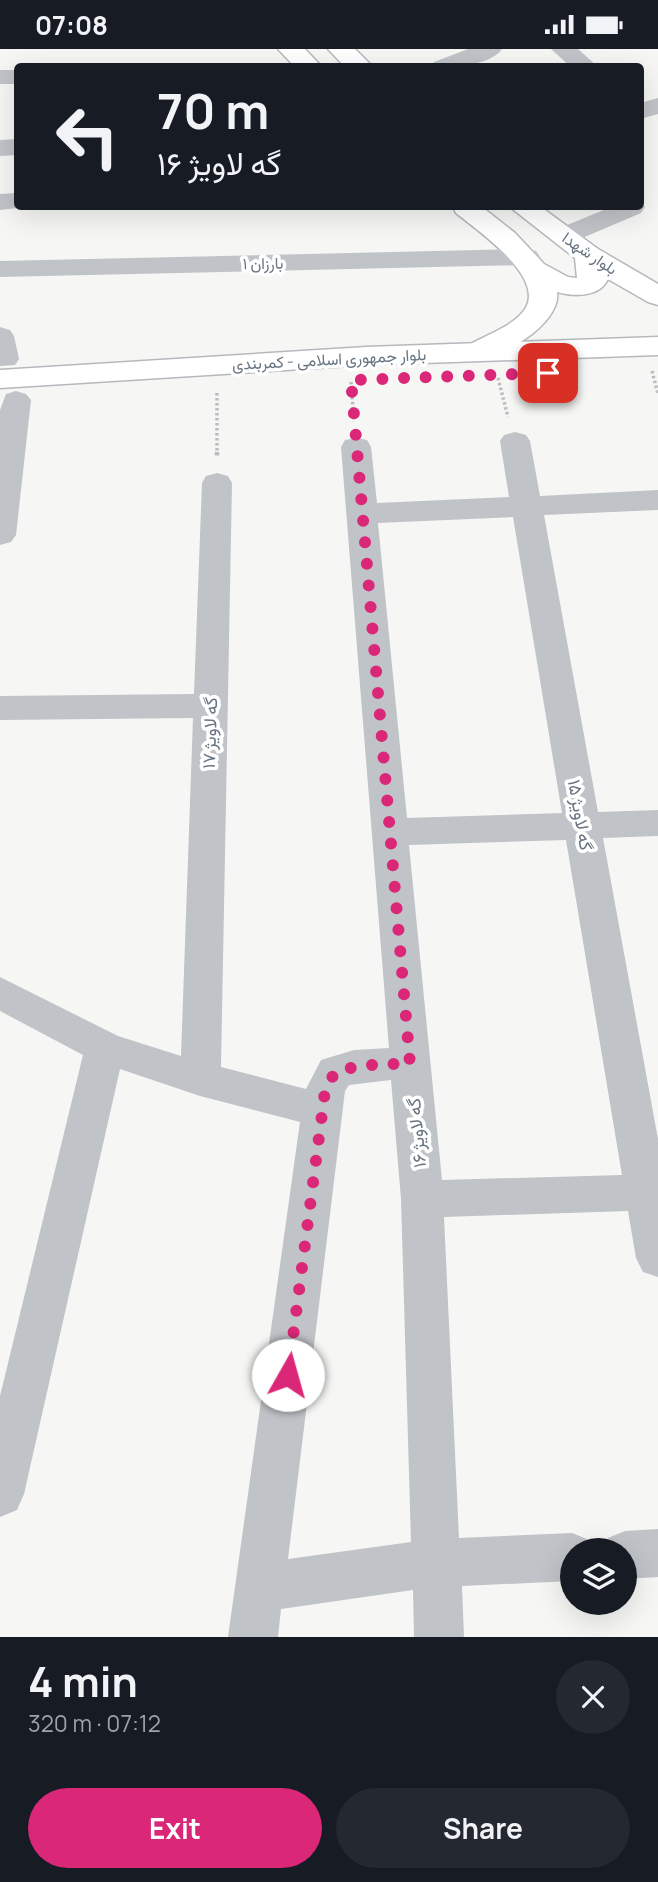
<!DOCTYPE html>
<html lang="en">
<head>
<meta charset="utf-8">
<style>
  :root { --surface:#171b24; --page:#242831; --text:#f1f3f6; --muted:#9ea1a6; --accent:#db2777 }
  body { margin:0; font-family:Manrope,Vazirmatn,sans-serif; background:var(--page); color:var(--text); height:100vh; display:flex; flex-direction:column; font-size:26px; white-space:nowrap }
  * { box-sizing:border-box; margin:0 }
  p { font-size:23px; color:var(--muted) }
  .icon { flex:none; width:38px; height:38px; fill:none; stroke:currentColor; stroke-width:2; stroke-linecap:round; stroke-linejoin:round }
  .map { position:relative; height:1588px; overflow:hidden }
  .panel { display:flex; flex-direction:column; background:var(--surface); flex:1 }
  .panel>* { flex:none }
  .hud { position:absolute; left:14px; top:14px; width:630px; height:147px; border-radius:7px; box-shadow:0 7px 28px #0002; background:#171b24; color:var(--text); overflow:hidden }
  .buttons { position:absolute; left:560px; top:1489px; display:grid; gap:14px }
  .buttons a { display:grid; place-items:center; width:77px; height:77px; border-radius:50%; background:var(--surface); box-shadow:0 7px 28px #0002; font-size:35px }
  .pin { position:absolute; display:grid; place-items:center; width:60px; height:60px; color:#fff; margin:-30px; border-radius:14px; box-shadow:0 4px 10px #0006 }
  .me { position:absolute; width:77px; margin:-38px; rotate:7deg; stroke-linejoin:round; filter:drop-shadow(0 0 5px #0008) }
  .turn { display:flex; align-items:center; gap:24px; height:147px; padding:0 28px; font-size:32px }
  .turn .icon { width:91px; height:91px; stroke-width:2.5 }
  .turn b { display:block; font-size:49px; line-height:60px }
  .round { display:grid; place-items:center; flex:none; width:74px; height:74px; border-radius:37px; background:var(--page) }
  .headline { display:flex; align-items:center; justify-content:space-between; height:119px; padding:0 28px }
  h1 { font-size:42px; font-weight:700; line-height:52px }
  .primary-button { display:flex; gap:14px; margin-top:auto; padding:14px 28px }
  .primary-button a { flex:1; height:80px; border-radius:42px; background:var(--accent); color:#fff; font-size:28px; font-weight:700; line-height:80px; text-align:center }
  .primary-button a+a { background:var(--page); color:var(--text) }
  .status { display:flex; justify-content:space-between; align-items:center; height:49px; padding:0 35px; background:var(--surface); direction:ltr }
  .status svg { height:19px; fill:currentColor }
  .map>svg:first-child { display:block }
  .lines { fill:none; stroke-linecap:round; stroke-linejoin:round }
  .secondary-casing { stroke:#b5b9bd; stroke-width:3 }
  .primary-casing { stroke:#b5b9bd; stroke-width:3 }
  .path-far1 { stroke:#babcbf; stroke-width:3.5; stroke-dasharray:2.5 2.5; stroke-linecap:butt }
  .path { stroke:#babcbf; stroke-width:4.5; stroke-dasharray:3.5 3.5; stroke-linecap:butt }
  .minor { fill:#c0c3c7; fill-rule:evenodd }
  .secondary { fill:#fff; fill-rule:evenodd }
  .primary { fill:#fff; fill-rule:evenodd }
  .route { stroke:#db2777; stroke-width:12; stroke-dasharray:0 21.6 }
  .labels { text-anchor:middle; stroke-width:7; stroke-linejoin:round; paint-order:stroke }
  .far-street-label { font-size:16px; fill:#677583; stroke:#fff }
  .street-label { font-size:18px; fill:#677583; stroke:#fff }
</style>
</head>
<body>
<div class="status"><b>07:08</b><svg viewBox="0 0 49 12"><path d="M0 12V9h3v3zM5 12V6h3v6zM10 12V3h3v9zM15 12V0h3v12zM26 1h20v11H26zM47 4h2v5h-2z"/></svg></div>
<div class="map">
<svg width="658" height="1588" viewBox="0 0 658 1588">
  <rect width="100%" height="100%" fill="#f6f7f4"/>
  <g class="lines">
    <g class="secondary-casing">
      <g id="secondary">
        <polygon points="278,0 305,0 322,18 295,18"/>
        <polygon points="328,0 355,0 373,18 345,18"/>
        <path d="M453,158H482L515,184L544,215L568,228L577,229L575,209L510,158H541L598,200L658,235V256L648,253L608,230C600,248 575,248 557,243C562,275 496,315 469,308L465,302L469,296C486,286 514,277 525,260C546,228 477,181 456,164Z"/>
      </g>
    </g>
    <g class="primary-casing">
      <polygon id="primary" points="658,288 658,306 366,316 0,339 0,321 366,298"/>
    </g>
    <g class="path-far1">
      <polyline points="652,322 658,345"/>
      <polyline points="498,329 508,368"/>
      <polyline points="351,333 354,373"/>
      <polyline points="217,344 217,405"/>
    </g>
    <polyline class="path" points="217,403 217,409"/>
    <g class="minor">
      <path d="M468,0H502C489,18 450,18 430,18L434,13Z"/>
      <polygon points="551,0 578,0 598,18 571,18"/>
      <rect x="0" y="21" width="18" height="14"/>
      <polygon points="658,49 658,65 640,70 640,54"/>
      <polygon points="18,90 18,106 0,107 0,91"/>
      <polygon points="18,144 18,158 27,158 0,161 0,145"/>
      <polygon points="640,152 645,158 641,164 573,193 564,195 555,193 551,187 555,181 611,158 640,158"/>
      <polygon points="526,200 536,202 540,208 536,214 526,216 0,228 0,212"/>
      <polygon points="0,278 10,281 14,287 19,310 15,316 0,317"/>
      <polygon points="16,342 26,345 31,351 16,486 11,493 0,496 0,361 6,345"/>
      <path d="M515,383L526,386L530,392L540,447L658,441V461L544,466L598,763L658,761V787L603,789L658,1090V1228L643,1223L636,1209L628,1162L444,1168L459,1489L572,1484L589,1491L594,1502H572V1532L462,1537L464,1588H414L413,1541L281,1560L278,1588H228L300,1073L200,1047L120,1020L24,1445L17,1461L0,1468V1347L83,1006L0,962V928L118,987L181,1007L193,669L0,671V647L194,645L202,434L206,427L217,424L228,427L232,434L221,1018L306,1040L321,1011L354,1001L389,999L341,398L345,391L356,389L367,391L371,398L377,454L509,448L500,392L504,386ZM513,468L562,764L407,769L378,474ZM566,791L622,1126L442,1131L409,796ZM391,1031L401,1150L411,1493L288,1510L345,1042L349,1036Z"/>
      <polygon points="658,1480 658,1528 625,1530 625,1502 603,1502 608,1489 625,1482"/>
    </g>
    <use href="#secondary" class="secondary"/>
    <use href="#primary" class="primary"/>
  </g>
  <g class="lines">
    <path class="route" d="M288,1326L325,1042L335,1023C361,1015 384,1015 410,1015L351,331L548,324"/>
  </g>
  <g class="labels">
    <g class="far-street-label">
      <text transform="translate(590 204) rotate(34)" y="6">بلوار شهدا</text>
      <text transform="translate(263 214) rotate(-1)" y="6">بارزان ۱</text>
      <text transform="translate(329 310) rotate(-3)" y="6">بلوار جمهوری اسلامی - کمربندی</text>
    </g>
    <g class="street-label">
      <text transform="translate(210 684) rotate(-88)" y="6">گه لاویژ ۱۷</text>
      <text transform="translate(580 766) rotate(80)" y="6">گه لاویژ ۱۵</text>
      <text transform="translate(417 1084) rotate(-95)" y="6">۱۶ گه لاویژ</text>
    </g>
  </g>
</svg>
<div class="buttons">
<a><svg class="icon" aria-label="layers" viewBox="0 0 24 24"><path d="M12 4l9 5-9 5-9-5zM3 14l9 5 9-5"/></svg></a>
</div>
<div class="pin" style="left:548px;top:324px;background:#d93025"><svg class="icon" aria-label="arrive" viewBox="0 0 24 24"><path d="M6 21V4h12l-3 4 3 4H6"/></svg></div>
<svg class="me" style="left:288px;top:1326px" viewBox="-20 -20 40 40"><circle r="19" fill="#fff"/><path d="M0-13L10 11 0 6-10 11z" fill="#db2777"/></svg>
<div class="hud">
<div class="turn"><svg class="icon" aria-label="left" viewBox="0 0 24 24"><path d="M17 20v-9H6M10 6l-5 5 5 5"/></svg><div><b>70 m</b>۱۶ گه لاویژ</div></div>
</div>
</div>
<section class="panel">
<div class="headline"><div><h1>4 min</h1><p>320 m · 07:12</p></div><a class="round"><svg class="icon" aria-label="close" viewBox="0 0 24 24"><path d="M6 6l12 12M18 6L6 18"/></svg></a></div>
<div class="primary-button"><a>Exit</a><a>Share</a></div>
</section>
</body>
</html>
